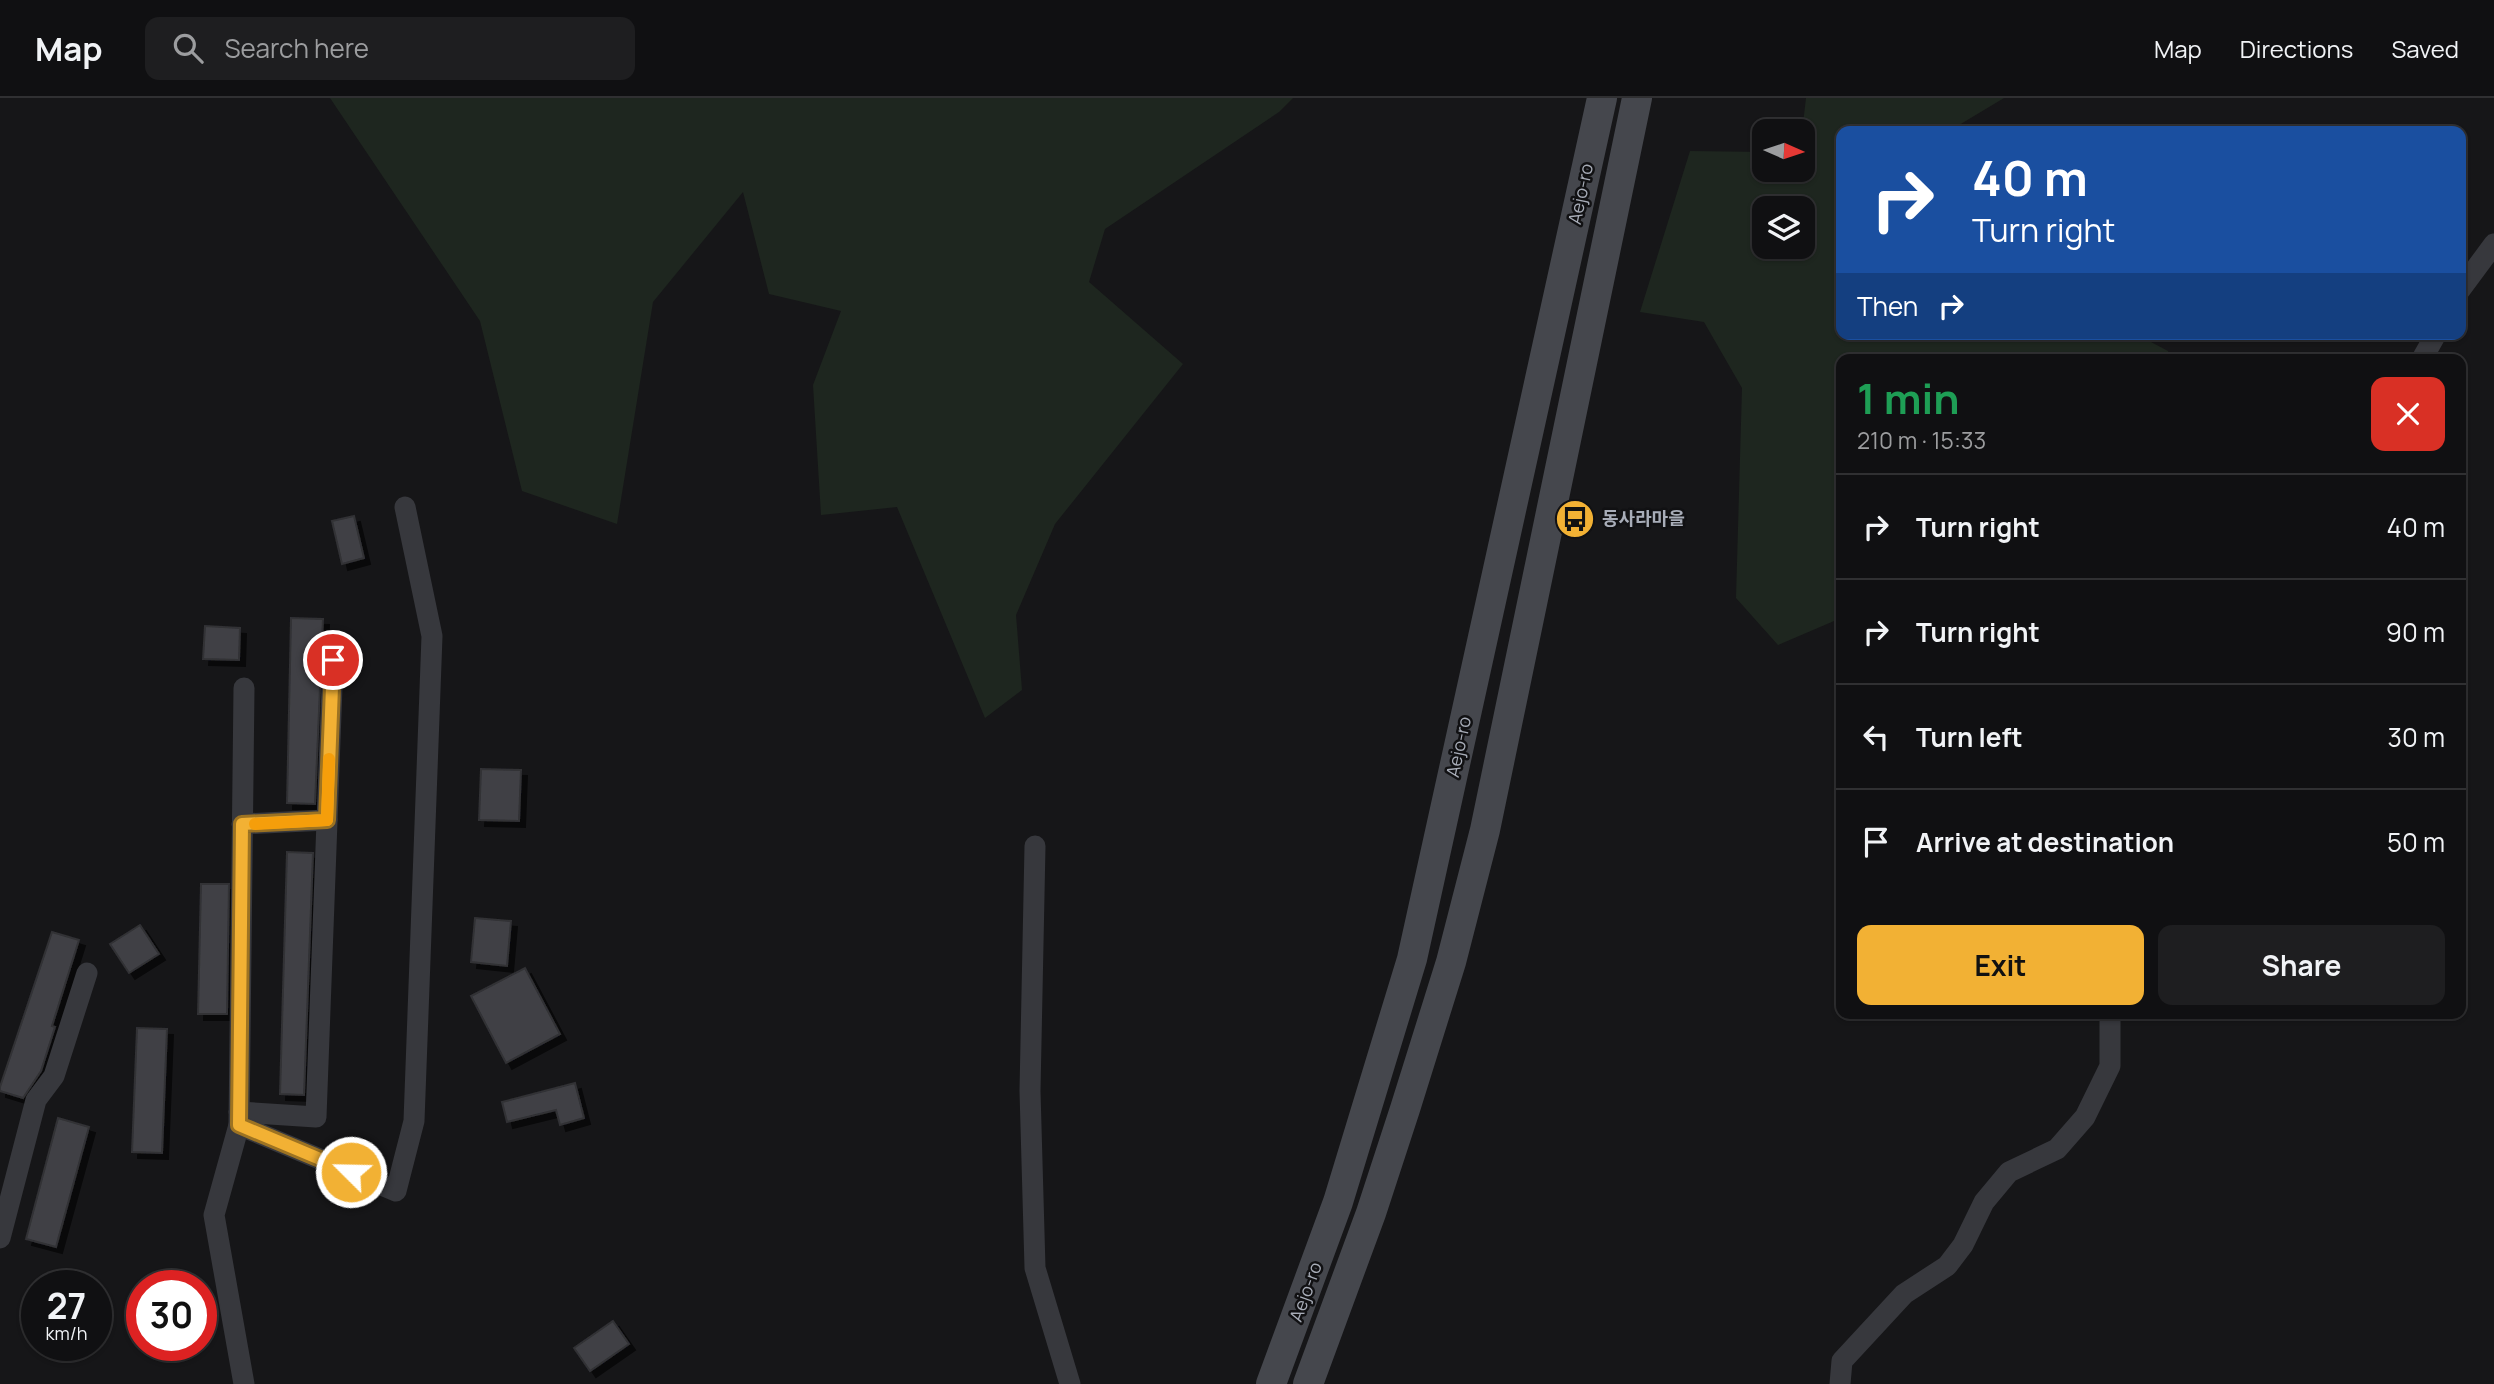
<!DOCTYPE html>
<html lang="en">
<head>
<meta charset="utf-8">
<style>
  :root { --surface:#101012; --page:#1e1e20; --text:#f1f3f6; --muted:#9c9d9f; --line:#303032; --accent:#f2b134 }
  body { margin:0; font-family:Manrope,"Noto Sans KR",sans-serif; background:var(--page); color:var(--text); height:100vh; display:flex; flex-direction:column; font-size:26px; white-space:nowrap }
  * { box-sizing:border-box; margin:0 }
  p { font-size:23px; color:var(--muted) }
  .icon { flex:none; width:38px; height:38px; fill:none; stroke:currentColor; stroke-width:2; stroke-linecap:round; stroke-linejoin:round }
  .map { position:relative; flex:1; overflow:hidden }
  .drawer { position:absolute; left:1836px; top:256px; width:630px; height:665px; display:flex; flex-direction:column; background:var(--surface); border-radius:14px; box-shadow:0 2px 5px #0004,0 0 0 2px var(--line) }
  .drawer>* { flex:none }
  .banner { position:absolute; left:1836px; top:28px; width:630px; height:214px; border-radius:14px; box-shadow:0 2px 5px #0004,0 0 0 2px var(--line); background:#1a4fa0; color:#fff; overflow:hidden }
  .needle { width:46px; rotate:93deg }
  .tools { position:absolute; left:1752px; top:21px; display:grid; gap:14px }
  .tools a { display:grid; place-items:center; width:63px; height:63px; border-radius:14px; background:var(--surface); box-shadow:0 2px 5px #0004,0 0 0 2px var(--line); font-size:35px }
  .speed { position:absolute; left:21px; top:1172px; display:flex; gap:14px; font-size:35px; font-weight:700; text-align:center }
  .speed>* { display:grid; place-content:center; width:91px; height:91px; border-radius:50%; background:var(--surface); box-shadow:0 2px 5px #0004,0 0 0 2px var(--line); line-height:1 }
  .speed small { font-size:18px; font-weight:400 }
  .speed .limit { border:10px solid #d22; background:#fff; color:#111 }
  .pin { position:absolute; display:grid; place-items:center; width:60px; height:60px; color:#fff; margin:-30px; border:4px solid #fff; border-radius:50%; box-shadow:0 2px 7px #0007 }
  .me { position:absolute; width:77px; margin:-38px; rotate:293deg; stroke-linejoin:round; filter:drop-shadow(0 0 5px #0008) }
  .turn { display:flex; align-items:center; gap:24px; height:147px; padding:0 21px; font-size:32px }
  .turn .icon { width:91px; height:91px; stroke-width:2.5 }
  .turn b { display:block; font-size:49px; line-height:60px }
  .then { display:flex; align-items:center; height:66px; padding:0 21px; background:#0003; gap:14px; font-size:26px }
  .round { display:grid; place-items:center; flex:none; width:74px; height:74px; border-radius:14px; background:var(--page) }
  .head { display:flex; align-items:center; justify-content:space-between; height:119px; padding:0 21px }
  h1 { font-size:42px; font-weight:700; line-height:52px; color:#1e9e55 }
  .primary-button { display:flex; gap:14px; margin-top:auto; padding:14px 21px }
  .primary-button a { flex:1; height:80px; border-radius:14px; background:var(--accent); color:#111; font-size:28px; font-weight:700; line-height:80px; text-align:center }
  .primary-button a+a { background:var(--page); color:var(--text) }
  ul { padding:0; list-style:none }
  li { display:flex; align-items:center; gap:21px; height:105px; padding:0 21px; border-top:2px solid var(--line) }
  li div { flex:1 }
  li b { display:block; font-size:26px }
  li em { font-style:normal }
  header { display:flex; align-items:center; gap:42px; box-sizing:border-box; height:98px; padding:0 35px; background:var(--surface); border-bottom:2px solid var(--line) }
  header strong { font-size:33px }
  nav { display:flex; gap:38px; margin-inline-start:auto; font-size:24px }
  .search { width:490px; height:63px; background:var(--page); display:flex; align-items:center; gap:18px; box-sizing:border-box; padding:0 24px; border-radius:14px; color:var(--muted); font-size:26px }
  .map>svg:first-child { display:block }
  .green { fill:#1e261f; fill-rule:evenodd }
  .building { fill:#404145; stroke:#303034; stroke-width:2; filter:url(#shadow) }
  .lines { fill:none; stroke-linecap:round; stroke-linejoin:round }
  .street { stroke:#37383d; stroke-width:21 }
  .secondary { stroke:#45474d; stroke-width:30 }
  .route-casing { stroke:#9d7322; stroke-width:18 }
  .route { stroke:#f2b134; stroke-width:12 }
  .slow { stroke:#f59e0b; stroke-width:12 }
  .labels { text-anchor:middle; stroke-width:5; stroke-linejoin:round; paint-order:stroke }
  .street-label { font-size:18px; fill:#a8adb8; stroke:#111113 }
  .poi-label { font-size:18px; font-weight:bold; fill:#a8adb8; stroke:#111113; text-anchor:start }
</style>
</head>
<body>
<header>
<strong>Map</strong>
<div class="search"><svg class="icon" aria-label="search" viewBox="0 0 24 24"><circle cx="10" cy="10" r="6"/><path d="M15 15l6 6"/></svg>Search here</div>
<nav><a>Map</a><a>Directions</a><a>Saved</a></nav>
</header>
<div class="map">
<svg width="2494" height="1286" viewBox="0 0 2494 1286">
  <defs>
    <filter id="shadow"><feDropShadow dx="6" dy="6" stdDeviation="0" flood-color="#0009"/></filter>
  </defs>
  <rect width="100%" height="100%" fill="#161618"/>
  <g class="green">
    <polygon points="330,0 1293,0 1279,14 1105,131 1089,184 1183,266 1055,426 1016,517 1022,592 985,620 897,409 821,417 813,287 841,213 769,196 743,94 653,204 617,426 522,393 480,223"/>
    <path d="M1806,0H2004L1949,33H1841V236H2136L2168,253L2171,261H1841V520L1778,547L1736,500L1742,290L1704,224L1640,214L1690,53L1764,54V72H1802V34ZM1764,110H1802V149H1764Z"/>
  </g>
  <g class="building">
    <polygon points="354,418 364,460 342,466 332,423"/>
    <polygon points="291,520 323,521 315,706 287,705"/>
    <polygon points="205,528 240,530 239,562 203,561"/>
    <polygon points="481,671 521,672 519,723 479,722"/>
    <polygon points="287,754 313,755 304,997 280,996"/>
    <polygon points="201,786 229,786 227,916 198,916"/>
    <polygon points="475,820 511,823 507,868 471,864"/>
    <polygon points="140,827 159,856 129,875 110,846"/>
    <polygon points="52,834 79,842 52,928 55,929 41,973 23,1000 0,993 0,989"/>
    <polygon points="525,870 560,936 506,965 471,898"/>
    <polygon points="137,930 167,931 162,1055 132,1054"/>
    <polygon points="575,985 584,1020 560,1027 556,1012 507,1024 502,1004"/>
    <polygon points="58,1020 89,1029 56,1149 26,1141"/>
    <polygon points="613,1223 629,1246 590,1273 574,1250"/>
  </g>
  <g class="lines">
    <g class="street">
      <polyline points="2460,192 2494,146"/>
      <polyline points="2422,261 2436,236"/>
      <polyline points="244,590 239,1027 214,1117 244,1286"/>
      <polyline points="242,726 327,722"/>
      <polyline points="1035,748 1030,993 1035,1170 1070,1286"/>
      <polyline points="239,1014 316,1019 333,562"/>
      <polyline points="239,1027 396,1093 414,1023 432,538 405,409"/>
      <polyline points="0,1140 36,1002 54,978 87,875"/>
      <polyline points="1840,1286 1842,1263 1904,1196 1947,1168 1963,1147 1984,1104 2009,1074 2057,1051 2085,1019 2110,968 2110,915"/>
    </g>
    <g class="secondary">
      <polyline points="1271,1286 1338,1104 1412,861 1602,0"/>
      <polyline points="1308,1286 1371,1115 1405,1011 1451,864 1485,732 1637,0"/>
    </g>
  </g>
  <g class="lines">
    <g class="route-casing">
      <polyline id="route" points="333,562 327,722 242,726 239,1027 351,1074"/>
    </g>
    <use href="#route" class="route"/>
    <polyline class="slow" points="255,726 327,722 329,661"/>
  </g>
  <defs>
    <g id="bus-disc" transform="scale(2.0125)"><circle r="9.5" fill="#f2b134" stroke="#111113"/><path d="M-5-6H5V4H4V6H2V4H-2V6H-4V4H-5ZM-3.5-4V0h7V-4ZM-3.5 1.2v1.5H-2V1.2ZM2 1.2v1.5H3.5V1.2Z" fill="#111"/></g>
  </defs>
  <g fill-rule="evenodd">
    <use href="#bus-disc" x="1575" y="421"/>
  </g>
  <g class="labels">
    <g class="street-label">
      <text transform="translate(1581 96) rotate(-78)" y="6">Aejo-ro</text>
      <text transform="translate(1459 649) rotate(-78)" y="6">Aejo-ro</text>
      <text transform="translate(1306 1194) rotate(-70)" y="6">Aejo-ro</text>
    </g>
    <g class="poi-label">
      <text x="1602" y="427">동사라마을</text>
    </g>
  </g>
</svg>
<div class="tools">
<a><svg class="needle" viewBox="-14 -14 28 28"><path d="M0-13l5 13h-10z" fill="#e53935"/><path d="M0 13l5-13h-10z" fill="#9c9d9f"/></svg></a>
<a><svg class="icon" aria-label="layers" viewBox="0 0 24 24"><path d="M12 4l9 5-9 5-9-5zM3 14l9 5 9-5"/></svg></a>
</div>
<div class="speed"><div>27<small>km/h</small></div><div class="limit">30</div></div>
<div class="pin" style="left:333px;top:562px;background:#d93025"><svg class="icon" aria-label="arrive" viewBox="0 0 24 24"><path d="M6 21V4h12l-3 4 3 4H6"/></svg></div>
<svg class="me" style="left:351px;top:1074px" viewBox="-20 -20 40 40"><circle r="17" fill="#f2b134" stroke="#fff" stroke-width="3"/><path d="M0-11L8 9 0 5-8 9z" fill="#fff"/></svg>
<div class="banner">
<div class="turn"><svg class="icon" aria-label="right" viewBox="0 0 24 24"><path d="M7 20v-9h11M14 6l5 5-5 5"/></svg><div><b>40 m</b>Turn right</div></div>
<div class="then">Then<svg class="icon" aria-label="right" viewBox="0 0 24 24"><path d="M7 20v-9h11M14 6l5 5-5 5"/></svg></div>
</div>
<section class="drawer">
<div class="head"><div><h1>1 min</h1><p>210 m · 15:33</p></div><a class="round" style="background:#d93025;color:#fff"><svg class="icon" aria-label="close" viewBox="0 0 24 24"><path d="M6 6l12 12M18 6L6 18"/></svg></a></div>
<ul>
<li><svg class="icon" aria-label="right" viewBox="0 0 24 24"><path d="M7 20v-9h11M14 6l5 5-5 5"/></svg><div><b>Turn right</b></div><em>40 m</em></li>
<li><svg class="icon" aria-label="right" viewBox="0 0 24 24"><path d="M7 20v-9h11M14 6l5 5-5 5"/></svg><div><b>Turn right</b></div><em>90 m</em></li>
<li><svg class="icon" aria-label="left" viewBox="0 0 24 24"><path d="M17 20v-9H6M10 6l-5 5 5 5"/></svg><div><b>Turn left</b></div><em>30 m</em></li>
<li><svg class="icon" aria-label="arrive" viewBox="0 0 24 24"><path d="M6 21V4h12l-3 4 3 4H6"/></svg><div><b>Arrive at destination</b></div><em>50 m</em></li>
</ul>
<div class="primary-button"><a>Exit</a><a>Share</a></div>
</section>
</div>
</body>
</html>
